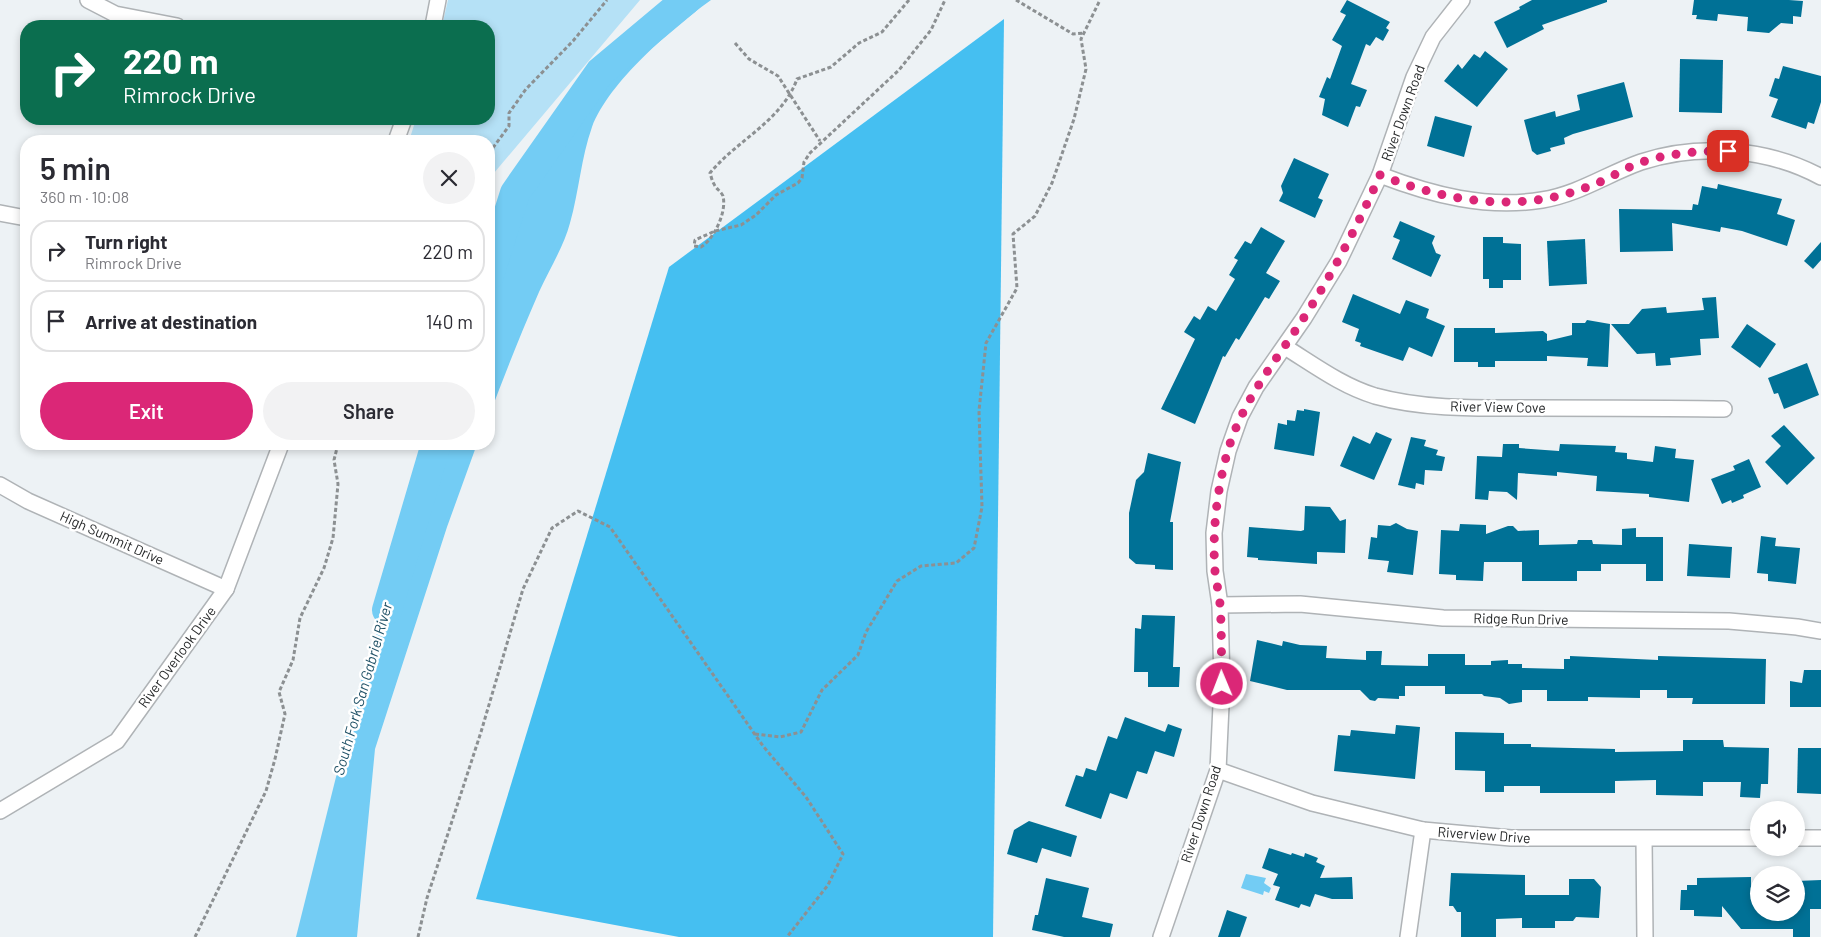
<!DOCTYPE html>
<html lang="en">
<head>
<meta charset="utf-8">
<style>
  :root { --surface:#fff; --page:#f2f2f3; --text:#2b2b33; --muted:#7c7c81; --line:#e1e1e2; --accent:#db2777 }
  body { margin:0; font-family:Barlow,sans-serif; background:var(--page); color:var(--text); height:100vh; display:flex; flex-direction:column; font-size:19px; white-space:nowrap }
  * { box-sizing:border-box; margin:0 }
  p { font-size:16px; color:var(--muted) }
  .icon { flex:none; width:28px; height:28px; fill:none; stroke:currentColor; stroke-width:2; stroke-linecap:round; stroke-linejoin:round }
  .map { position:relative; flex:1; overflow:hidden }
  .panel { position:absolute; left:20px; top:135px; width:475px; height:315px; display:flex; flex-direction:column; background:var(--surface); border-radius:20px; box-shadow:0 2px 8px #0003 }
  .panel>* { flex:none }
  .top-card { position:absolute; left:20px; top:20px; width:475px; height:105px; border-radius:20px; box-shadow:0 2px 8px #0003; background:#0b6e4f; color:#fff; overflow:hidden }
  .buttons { position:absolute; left:1750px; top:801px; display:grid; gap:10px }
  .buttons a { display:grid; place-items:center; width:55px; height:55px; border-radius:50%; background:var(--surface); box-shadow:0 2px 8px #0003; font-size:25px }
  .pin { position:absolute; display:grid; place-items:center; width:42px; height:42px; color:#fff; margin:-21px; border-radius:10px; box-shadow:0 2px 8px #0006 }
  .me { position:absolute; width:55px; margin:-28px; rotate:359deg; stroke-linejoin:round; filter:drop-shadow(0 0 4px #0008) }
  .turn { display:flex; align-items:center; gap:18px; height:105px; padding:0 20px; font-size:22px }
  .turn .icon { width:65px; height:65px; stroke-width:2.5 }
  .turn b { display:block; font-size:35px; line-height:42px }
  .round { display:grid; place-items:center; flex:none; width:52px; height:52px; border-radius:26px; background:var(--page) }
  .head { display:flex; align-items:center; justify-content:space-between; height:85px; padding:0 20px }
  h1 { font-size:30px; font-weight:600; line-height:38px }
  .button { display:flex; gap:10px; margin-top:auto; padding:10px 20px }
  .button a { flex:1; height:58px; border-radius:30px; background:var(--accent); color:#fff; font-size:20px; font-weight:600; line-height:58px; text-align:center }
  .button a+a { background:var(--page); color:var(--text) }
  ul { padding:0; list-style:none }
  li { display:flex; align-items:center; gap:15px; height:62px; margin:0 10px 8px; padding:0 10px; border:2px solid var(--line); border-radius:20px }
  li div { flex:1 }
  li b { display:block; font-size:19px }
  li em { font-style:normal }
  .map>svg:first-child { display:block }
  .green { fill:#b5e1f6 }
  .forest { fill:#45bff1 }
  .water { fill:#73ccf4 }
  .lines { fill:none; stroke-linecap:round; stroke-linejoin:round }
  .river { stroke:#73ccf4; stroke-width:30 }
  .building { fill:#007196 }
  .street-casing { stroke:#afb3b6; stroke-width:18 }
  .path { stroke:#8c9092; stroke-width:3; stroke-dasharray:4 2.5; stroke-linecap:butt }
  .street { stroke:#fff; stroke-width:15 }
  .route { stroke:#db2777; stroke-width:9; stroke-dasharray:0 16.2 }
  .labels { text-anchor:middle; stroke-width:5; stroke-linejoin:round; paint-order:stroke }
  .street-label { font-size:14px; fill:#27292a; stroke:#fff }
  .water-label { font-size:15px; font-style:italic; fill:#215267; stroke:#fff }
</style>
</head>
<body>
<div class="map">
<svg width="1821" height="937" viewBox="0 0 1821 937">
  <rect width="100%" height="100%" fill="#edf2f5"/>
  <polygon class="green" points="448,0 640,0 494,173 489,171 489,141 409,141 416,119 489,119 489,26 442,26"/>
  <polygon class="forest" points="1004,19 993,937 679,937 476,899 669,267"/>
  <g class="water">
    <path d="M678,0H711C672,28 609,82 592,127C581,158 579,191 570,223C564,246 549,270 539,292C521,333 505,374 489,416V284L527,191L567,112L590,85L648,25Z"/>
    <polygon points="439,444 477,444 447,527 375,749 357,937 296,937 357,693"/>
    <polygon points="1246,874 1266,878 1264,883 1271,888 1269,893 1264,891 1263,895 1241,888"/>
  </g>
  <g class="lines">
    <g class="river">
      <polyline points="489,275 515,193 600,72 686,0"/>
      <polyline points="387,610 436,444"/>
    </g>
  </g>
  <g class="building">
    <polygon points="1347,0 1390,22 1386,28 1389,30 1383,41 1376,37 1370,46 1366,44 1351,84 1367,90 1360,107 1356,106 1348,127 1322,115 1325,99 1319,97 1327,77 1330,79 1342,46 1332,40 1346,15 1340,12"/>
    <polygon points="1532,0 1607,0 1607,2 1542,25 1544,29 1507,48 1494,22 1520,9 1519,7"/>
    <polygon points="1694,0 1789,0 1803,1 1801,17 1793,16 1793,24 1781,23 1769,33 1747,31 1748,17 1718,14 1717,21 1696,19 1697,15 1692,15"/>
    <polygon points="1485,51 1508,69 1477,107 1444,81 1458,64 1462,69 1474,54 1480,58"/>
    <polygon points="1680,59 1723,60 1722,113 1679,112"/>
    <polygon points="1783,66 1821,76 1821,102 1814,124 1808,122 1806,129 1771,117 1778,99 1769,96 1775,78 1779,79"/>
    <polygon points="1624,82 1633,117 1573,134 1564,138 1565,144 1550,148 1551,151 1537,155 1532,151 1524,120 1555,111 1556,117 1580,110 1577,95"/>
    <polygon points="1435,116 1472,126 1464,157 1427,146"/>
    <polygon points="1294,158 1329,174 1318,198 1323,200 1315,218 1279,201 1283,193 1281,186"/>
    <polygon points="1718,184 1782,199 1777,214 1795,220 1787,246 1742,231 1721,227 1720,232 1672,223 1673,251 1620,252 1619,209 1692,210 1693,204 1698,205 1702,186 1717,189"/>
    <polygon points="1400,221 1435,236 1432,243 1436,253 1441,255 1431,277 1392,259 1400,240 1393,237"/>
    <polygon points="1261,227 1285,241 1266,273 1280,281 1269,299 1265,297 1239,340 1236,338 1225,357 1223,356 1195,424 1161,409 1195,339 1184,332 1194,316 1200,320 1208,306 1216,311 1235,279 1229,275 1238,260 1234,258 1245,241 1251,244"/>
    <polygon points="1483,237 1503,237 1503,243 1521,244 1521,280 1503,280 1503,288 1489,288 1489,279 1483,279"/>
    <polygon points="1585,239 1587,284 1549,286 1547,241"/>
    <polygon points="1821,242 1821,260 1813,269 1804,261"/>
    <polygon points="1353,294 1400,314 1406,300 1429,309 1426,318 1445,326 1432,357 1409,347 1403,361 1360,346 1361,343 1355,341 1359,329 1342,322"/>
    <polygon points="1716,297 1719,338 1700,339 1701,355 1670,358 1671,365 1656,366 1655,353 1637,354 1611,324 1629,324 1642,309 1666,307 1667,313 1704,310 1702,298"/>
    <polygon points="1587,320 1610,324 1608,367 1587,366 1588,358 1547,356 1547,361 1495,361 1495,367 1478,367 1478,362 1454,362 1454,328 1495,328 1495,333 1543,331 1547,334 1547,341 1572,335 1572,323 1585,323"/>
    <polygon points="1747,324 1776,344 1760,368 1731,347"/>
    <polygon points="1807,363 1819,395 1784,409 1778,393 1774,394 1768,378"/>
    <polygon points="1304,409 1320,412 1314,456 1274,449 1278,423 1287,425 1287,420 1295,421 1297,410 1304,411"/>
    <polygon points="1784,425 1815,458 1787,485 1765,462 1781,446 1771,436"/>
    <polygon points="1376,432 1392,439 1374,480 1340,466 1353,436 1370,444"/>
    <polygon points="1411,437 1426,440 1424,446 1438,450 1436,455 1445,457 1442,471 1425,470 1424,485 1416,483 1415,489 1398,485"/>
    <polygon points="1503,444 1519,444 1519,448 1559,451 1560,444 1616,446 1615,452 1627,453 1627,459 1653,462 1655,446 1676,449 1675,458 1694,460 1689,502 1649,497 1649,494 1596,491 1597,476 1557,472 1557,476 1518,473 1517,500 1507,492 1489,491 1488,500 1475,499 1477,456 1502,457"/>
    <polygon points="1148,453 1181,462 1170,522 1173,522 1173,570 1155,569 1155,565 1136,564 1129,558 1129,513 1136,480 1144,472"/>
    <polygon points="1749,459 1761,487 1743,495 1744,498 1732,503 1731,500 1722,504 1711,479 1735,470 1733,466"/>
    <polygon points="1305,506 1330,507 1340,521 1346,519 1345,553 1317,552 1317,564 1258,560 1258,558 1247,557 1249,527 1301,531 1304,530"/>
    <polygon points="1396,523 1407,529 1418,531 1413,575 1387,572 1389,561 1368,559 1371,537 1377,538 1378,525 1390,526"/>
    <polygon points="1460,524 1486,525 1486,534 1508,526 1513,526 1518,531 1539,530 1539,545 1577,544 1578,540 1592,540 1593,544 1622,545 1622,529 1636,528 1636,537 1663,537 1663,581 1646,581 1646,564 1601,564 1601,571 1577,571 1577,581 1522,581 1522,562 1484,562 1483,581 1456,580 1456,575 1439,574 1441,530 1459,531"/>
    <polygon points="1761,536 1776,538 1775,546 1800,548 1796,584 1768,581 1768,574 1757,573"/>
    <polygon points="1689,544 1732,547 1730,578 1687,576"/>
    <polygon points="1142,615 1175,616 1173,667 1180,667 1179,687 1148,687 1148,672 1134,672 1135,628 1141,629"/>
    <polygon points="1257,640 1282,646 1283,641 1300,645 1327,646 1326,658 1366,660 1366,651 1382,651 1381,665 1428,666 1428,654 1465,654 1465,665 1491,665 1491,661 1508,660 1508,664 1522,664 1522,668 1564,669 1564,659 1570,659 1570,656 1658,660 1658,656 1766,659 1765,704 1692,704 1693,698 1667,698 1667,690 1640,690 1640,698 1588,697 1588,701 1547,701 1547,690 1522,690 1522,702 1509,704 1500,698 1484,696 1482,694 1445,694 1445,686 1405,686 1405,696 1399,696 1399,699 1378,698 1375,701 1370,700 1360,690 1287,690 1250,681"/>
    <polygon points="1804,670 1821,670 1821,707 1790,707 1790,681 1802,683"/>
    <polygon points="1125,717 1165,732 1168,724 1182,729 1174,757 1155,751 1147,774 1137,771 1127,799 1110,793 1101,819 1065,806 1076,775 1083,777 1086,768 1096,771 1108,736 1117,739"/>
    <polygon points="1396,725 1420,727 1415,779 1334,771 1338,735 1350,736 1351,730 1395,734"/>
    <polygon points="1455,732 1504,733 1504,744 1531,744 1531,747 1615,749 1615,752 1683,751 1683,740 1723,740 1724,747 1769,748 1768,784 1761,784 1760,798 1740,797 1741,782 1703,782 1703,796 1656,795 1656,780 1615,781 1615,793 1540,793 1540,786 1504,786 1504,792 1485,792 1485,771 1455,770"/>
    <polygon points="1798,748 1821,748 1821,794 1797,793"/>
    <polygon points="1029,821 1077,836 1071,857 1042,848 1037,863 1007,854 1014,830"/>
    <polygon points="1269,848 1291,855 1292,853 1304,857 1305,853 1318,858 1316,862 1325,866 1320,878 1352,877 1353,899 1332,899 1315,894 1310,907 1301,904 1299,908 1275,900 1280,887 1273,885 1278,874 1262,868"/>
    <polygon points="1451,873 1525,875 1525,895 1569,895 1569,879 1594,879 1601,887 1599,918 1576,917 1573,921 1555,921 1555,928 1522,928 1522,918 1496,919 1496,937 1461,937 1461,912 1457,912 1453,906 1449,906"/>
    <polygon points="1751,877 1751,894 1759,900 1759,912 1796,912 1796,881 1821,880 1821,909 1810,909 1810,937 1793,937 1793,929 1741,929 1722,906 1722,917 1694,916 1694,910 1680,910 1681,890 1687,890 1687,885 1697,885 1697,878"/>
    <polygon points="1046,878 1089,888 1082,917 1113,924 1110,937 1064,937 1032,930 1035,915 1038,915"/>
    <polygon points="1227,910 1247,917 1240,937 1218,937"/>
  </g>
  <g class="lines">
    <g class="street-casing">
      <g id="street">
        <polyline points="88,0 115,14 177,26"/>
        <polyline points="433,26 438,0"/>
        <polyline points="396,141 404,119"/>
        <path d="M1380,175C1432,195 1486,209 1542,200C1579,194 1607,174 1641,162C1698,143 1768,148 1821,177"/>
        <polyline points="0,213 26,218"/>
        <path d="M1285,347C1314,365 1342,386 1375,396C1426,410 1481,408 1534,408C1597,408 1661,408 1724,409"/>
        <polyline points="0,485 28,501 226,589"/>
        <polyline points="1220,605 1300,604 1443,618 1729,621 1797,627 1821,631"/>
        <polyline points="1218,770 1312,803 1423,830 1511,838 1759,838"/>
        <polyline points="0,811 117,741 226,589 281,444"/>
        <polyline points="1796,838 1821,838"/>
        <polyline points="1644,839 1645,937"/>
        <polyline points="1161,937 1218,770 1222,684 1220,605 1215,571 1214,533 1219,491 1228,451 1240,417 1256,387 1304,318 1339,261 1380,175 1414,77 1433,37 1462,0"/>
        <polyline points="1408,937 1423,830"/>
      </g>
    </g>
    <g class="path">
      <path d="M909,0L882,32L859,43L831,67L797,79C782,121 737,140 710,173C711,176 712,181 714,184C716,189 721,191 723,196C727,212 714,239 701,247L694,246L695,240L715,231L741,225L756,215L776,195L798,183L802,178L804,162L810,153L899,70L931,30L945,0"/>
      <polyline points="1016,0 1073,34 1084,33"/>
      <polyline points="735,43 749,59 778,76 820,141"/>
      <polyline points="489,153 509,126 509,113 526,89 573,41 607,0"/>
      <polyline points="755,734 780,737 801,732 822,690 858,655 866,632 897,581 921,566 956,563 974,548 982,507 979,411 986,343 1017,288 1013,234 1035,216 1052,183 1074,119 1086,69 1081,39 1100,0"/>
      <polyline points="195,937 266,791 275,759 285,714 279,692 293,660 300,618 324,568 333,538 338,484 334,460 338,444"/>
      <polyline points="418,937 427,898 481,732 523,589 552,528 578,511 610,527 763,746 806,797 843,854 828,885 787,937"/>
    </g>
    <use href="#street" class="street"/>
  </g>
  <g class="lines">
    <path class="route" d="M1222,684C1221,658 1222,631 1220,604C1219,593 1216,582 1215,571C1212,531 1217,489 1228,450C1243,400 1275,362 1303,319C1333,273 1358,225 1380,175C1448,202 1520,214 1590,186C1608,180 1624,168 1642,162C1670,153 1698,151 1728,151"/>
  </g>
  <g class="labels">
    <g class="street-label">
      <text transform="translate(1403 113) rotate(-70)" y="5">River Down Road</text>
      <text transform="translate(1498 407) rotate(1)" y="5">River View Cove</text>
      <text transform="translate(112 538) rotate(24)" y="5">High Summit Drive</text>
      <text transform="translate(1521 619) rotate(1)" y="5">Ridge Run Drive</text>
      <text transform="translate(177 657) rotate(-54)" y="5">River Overlook Drive</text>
      <text transform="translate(1201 814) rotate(-72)" y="5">River Down Road</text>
      <text transform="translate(1484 835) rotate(4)" y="5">Riverview Drive</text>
    </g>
    <g class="water-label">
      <text transform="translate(363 689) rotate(-74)" y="5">South Fork San Gabriel River</text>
    </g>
  </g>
</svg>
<div class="buttons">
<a><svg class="icon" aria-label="sound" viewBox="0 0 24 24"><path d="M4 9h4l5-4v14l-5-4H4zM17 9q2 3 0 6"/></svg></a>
<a><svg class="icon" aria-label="layers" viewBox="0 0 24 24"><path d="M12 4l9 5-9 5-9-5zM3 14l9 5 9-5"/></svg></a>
</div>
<div class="pin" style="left:1728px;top:151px;background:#d93025"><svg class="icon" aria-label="arrive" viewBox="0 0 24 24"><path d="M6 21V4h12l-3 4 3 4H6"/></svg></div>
<svg class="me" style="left:1222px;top:684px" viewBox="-20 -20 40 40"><circle r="17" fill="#db2777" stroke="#fff" stroke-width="3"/><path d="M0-11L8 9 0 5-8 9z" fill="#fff"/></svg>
<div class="top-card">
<div class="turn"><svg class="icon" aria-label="right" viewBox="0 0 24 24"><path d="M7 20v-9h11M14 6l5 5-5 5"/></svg><div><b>220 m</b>Rimrock Drive</div></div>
</div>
<section class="panel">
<div class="head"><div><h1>5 min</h1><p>360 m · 10:08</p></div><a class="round"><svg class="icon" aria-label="close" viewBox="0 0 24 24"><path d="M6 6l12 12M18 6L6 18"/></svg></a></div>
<ul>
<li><svg class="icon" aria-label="right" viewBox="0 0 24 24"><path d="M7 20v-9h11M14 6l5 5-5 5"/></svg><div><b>Turn right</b><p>Rimrock Drive</p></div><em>220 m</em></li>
<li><svg class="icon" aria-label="arrive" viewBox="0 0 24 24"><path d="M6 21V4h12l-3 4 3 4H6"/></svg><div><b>Arrive at destination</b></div><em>140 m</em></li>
</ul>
<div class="button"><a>Exit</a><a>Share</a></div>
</section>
</div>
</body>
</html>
